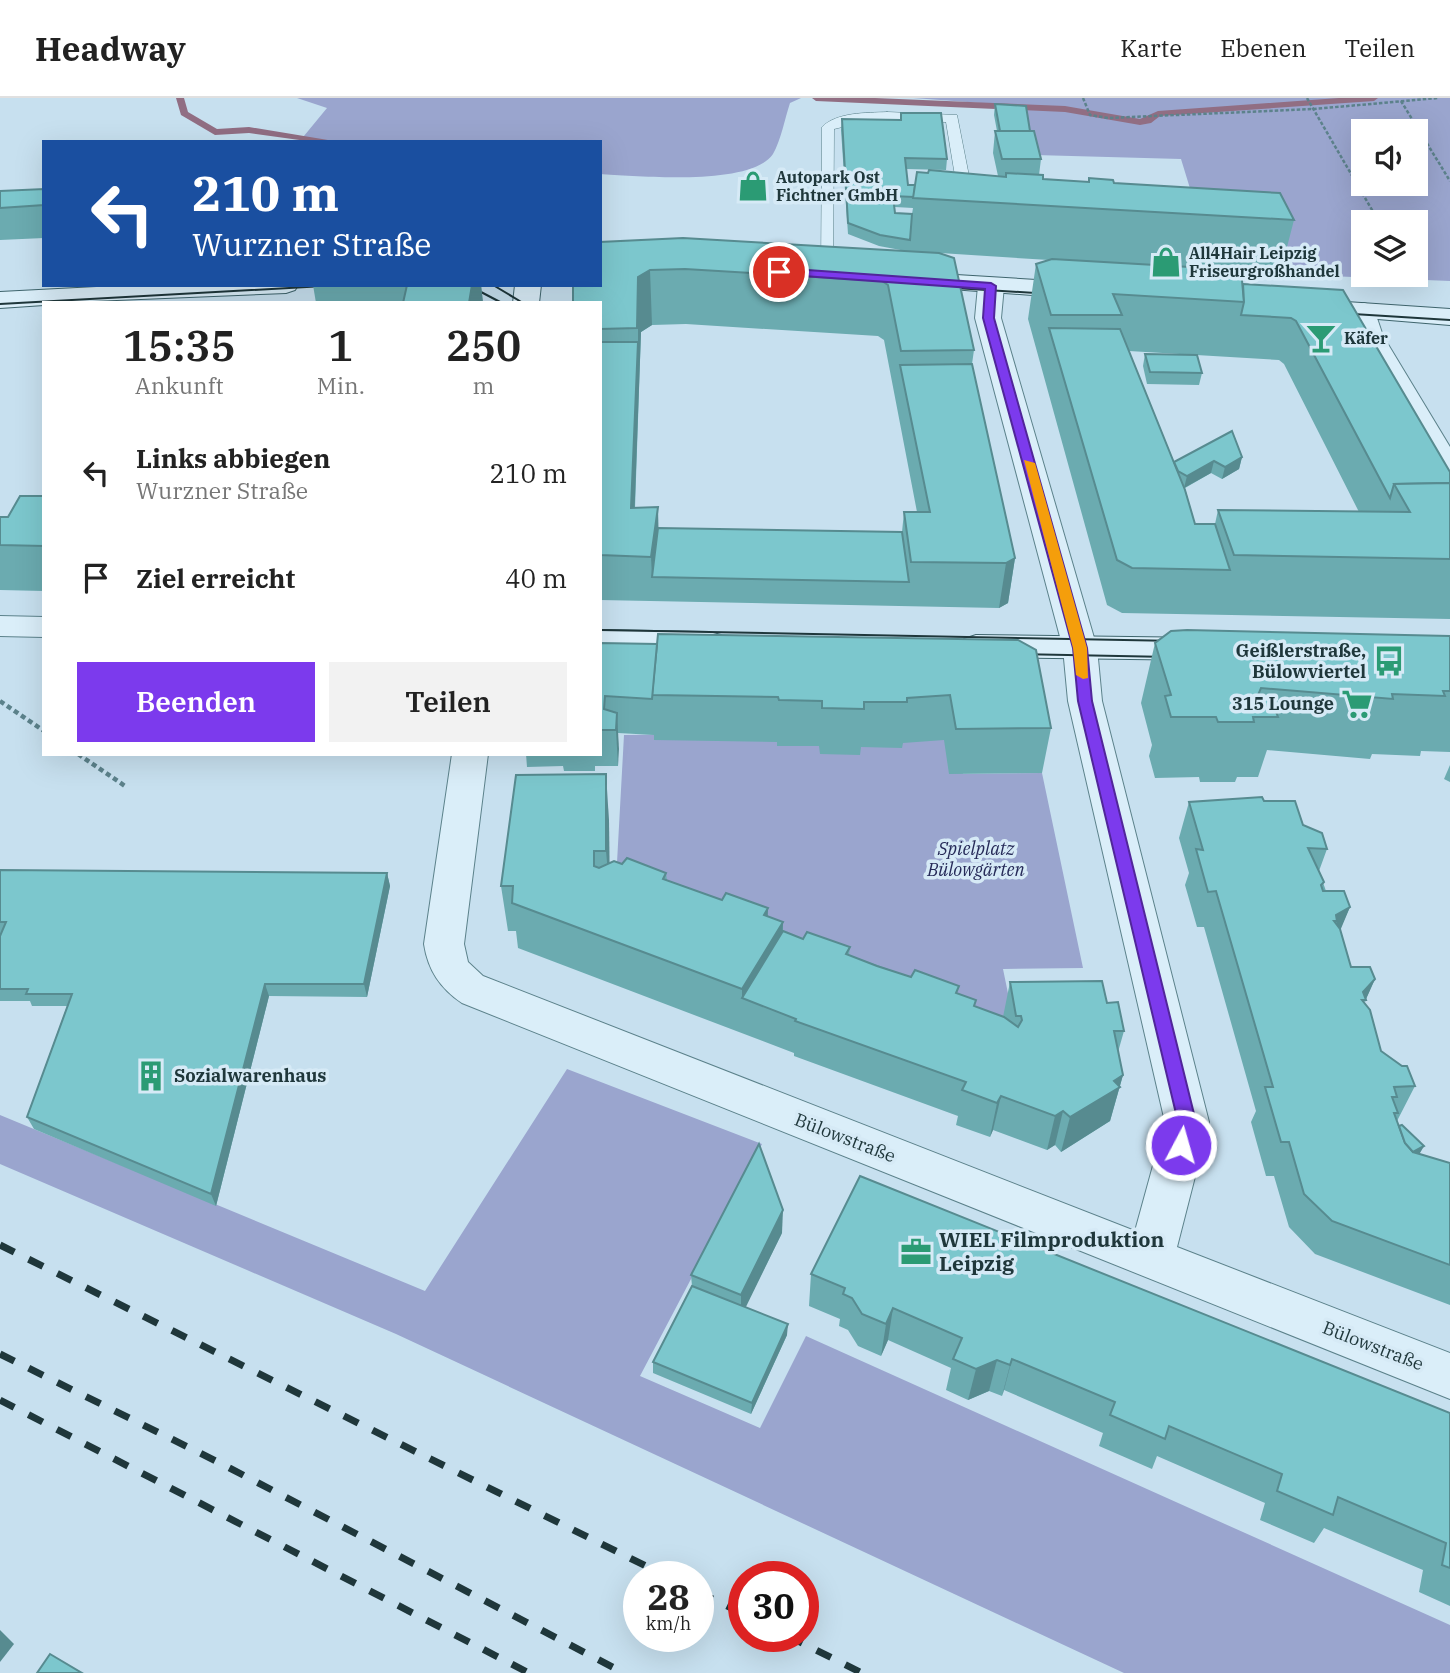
<!DOCTYPE html>
<html lang="de">
<head>
<meta charset="utf-8">
<style>
  :root { --surface:#fff; --page:#f2f2f2; --text:#222; --muted:#767676; --line:#e0e0e0; --accent:#7c3aed }
  body { margin:0; font-family:"IBM Plex Serif",serif; background:var(--page); color:var(--text); height:100vh; display:flex; flex-direction:column; font-size:26px; white-space:nowrap }
  * { box-sizing:border-box; margin:0 }
  p { font-size:23px; color:var(--muted) }
  .icon { flex:none; width:38px; height:38px; fill:none; stroke:currentColor; stroke-width:2; stroke-linecap:round; stroke-linejoin:round }
  .map { position:relative; flex:1; overflow:hidden }
  .drawer { position:absolute; left:42px; top:203px; width:560px; height:455px; display:flex; flex-direction:column; background:var(--surface); border-radius:0px; box-shadow:0 7px 28px #0002 }
  .drawer>* { flex:none }
  .hud { position:absolute; left:42px; top:42px; width:560px; height:147px; border-radius:0px; box-shadow:0 7px 28px #0002; background:#1a4fa0; color:#fff; overflow:hidden }
  .controls { position:absolute; left:1351px; top:21px; display:grid; gap:14px }
  .controls a { display:grid; place-items:center; width:77px; height:77px; border-radius:0px; background:var(--surface); box-shadow:0 7px 28px #0002; font-size:35px }
  .speed { position:absolute; left:623px; top:1463px; display:flex; gap:14px; font-size:35px; font-weight:700; text-align:center }
  .speed>* { display:grid; place-content:center; width:91px; height:91px; border-radius:50%; background:var(--surface); box-shadow:0 7px 28px #0002; line-height:1 }
  .speed small { font-size:18px; font-weight:400 }
  .speed .limit { border:10px solid #d22; background:#fff; color:#111 }
  .pin { position:absolute; display:grid; place-items:center; width:60px; height:60px; color:#fff; margin:-30px; border:4px solid #fff; border-radius:50%; box-shadow:0 2px 7px #0007 }
  .me { position:absolute; width:77px; margin:-38px; rotate:6deg; stroke-linejoin:round; filter:drop-shadow(0 0 5px #0008) }
  .turn { display:flex; align-items:center; gap:24px; height:147px; padding:0 35px; font-size:32px }
  .turn .icon { width:91px; height:91px; stroke-width:2.5 }
  .turn b { display:block; font-size:49px; line-height:60px }
  .eta { display:flex; justify-content:space-evenly; align-items:center; height:119px; text-align:center }
  .eta b { font-size:42px; font-weight:600; line-height:49px }
  .button { display:flex; gap:14px; margin-top:auto; padding:14px 35px }
  .button a { flex:1; height:80px; border-radius:0px; background:var(--accent); color:#fff; font-size:28px; font-weight:600; line-height:80px; text-align:center }
  .button a+a { background:var(--page); color:var(--text) }
  ul { padding:0; list-style:none }
  li { display:flex; align-items:center; gap:21px; height:105px; padding:0 35px }
  li div { flex:1 }
  li b { display:block; font-size:26px }
  li em { font-style:normal }
  header { display:flex; align-items:center; gap:42px; box-sizing:border-box; height:98px; padding:0 35px; background:var(--surface); border-bottom:2px solid var(--line) }
  header strong { font-size:33px }
  nav { display:flex; gap:38px; margin-inline-start:auto; font-size:24px }
  .map>svg:first-child { display:block }
  .green { fill:#9aa5ce; fill-rule:evenodd }
  .lines { fill:none; stroke-linecap:round; stroke-linejoin:round }
  .stream { fill:#916e83; fill-rule:evenodd }
  .service-casing { stroke:#5c828b; stroke-width:1 }
  .minor-casing { stroke:#5c828b; stroke-width:2 }
  .secondary-casing { stroke:#3f656d; stroke-width:2 }
  .path-far1 { stroke:#5c828b; stroke-width:2.5; stroke-dasharray:3.5 2; stroke-linecap:butt }
  .path { stroke:#5c828b; stroke-width:4.5; stroke-dasharray:5 3.5; stroke-linecap:butt }
  .service { fill:#daeef9; fill-rule:evenodd }
  .minor { fill:#daeef9; fill-rule:evenodd }
  .secondary { fill:#daeef9; fill-rule:evenodd }
  .tram { stroke:#1f373b; stroke-width:2 }
  .rail { stroke:#1f373b; stroke-width:7; stroke-dasharray:16 16; stroke-linecap:butt }
  .wall { fill:#6babb0; fill-rule:evenodd }
  .shaded-wall { fill:#578b90 }
  .building { fill:#7cc7cd; stroke:#578b90; stroke-width:2 }
  .route { fill:#7c3aed; stroke:#51269a; stroke-width:2 }
  .slow { fill:#f59e0b }
  .labels { text-anchor:middle; stroke-width:7; stroke-linejoin:round; paint-order:stroke }
  .far-poi-label { font-size:16px; font-weight:bold; fill:#1f373b; stroke:#d6eaf6; text-anchor:start }
  .poi-label { font-size:18px; font-weight:bold; fill:#1f373b; stroke:#d6eaf6; text-anchor:end }
  .park-label { font-size:18px; font-style:italic; fill:#262a58; stroke:#d6eaf6 }
  .street-label { font-size:18px; fill:#1f373b; stroke:#d6eaf6 }
  .near-poi-label { font-size:21px; font-weight:bold; fill:#1f373b; stroke:#d6eaf6; text-anchor:start }
</style>
</head>
<body>
<header>
<strong>Headway</strong>
<nav><a>Karte</a><a>Ebenen</a><a>Teilen</a></nav>
</header>
<div class="map">
<svg width="1450" height="1575" viewBox="0 0 1450 1575">
  <rect width="100%" height="100%" fill="#c7e0ef"/>
  <g class="green">
    <path d="M297,0H801L790,5C785,20 781,42 773,56C751,89 637,78 600,76V44H299L327,10Z"/>
    <path d="M913,0H1450V183L1280,176L1258,128L1200,123L1181,61L1035,57L1022,8ZM1363,33H1416V86H1363ZM1363,124H1416V177H1363Z"/>
    <polygon points="954,633 963,676 1042,675 1083,870 1003,871 1019,949 615,801 624,637"/>
    <polygon points="567,971 762,1046 640,1278 760,1330 806,1238 1450,1527 1450,1575 1124,1575 396,1236 0,1066 0,1017 425,1193"/>
  </g>
  <g class="lines">
    <g class="stream">
      <polygon points="176,0 184,0 188,14 217,31 249,29 340,44 314,44 249,35 215,37 181,17"/>
      <polygon points="812,0 875,0 1065,8 1140,21 1158,13 1339,0 1378,0 1374,3 1160,18 1151,25 1140,27 1065,14 816,3"/>
    </g>
    <g class="service-casing">
      <path id="service" d="M887,14L957,17L969,78L962,82L955,78L946,24L868,23L834,31L833,176L826,180L821,179L822,29C837,14 866,15 887,14Z"/>
    </g>
    <g class="minor-casing">
      <g id="minor">
        <path d="M991,180L1000,183L1004,188L1001,220L1097,550L1102,603L1209,1024L1177,1149L1450,1255V1301L462,905C440,890 428,872 424,846L452,656H488L464,846L468,864L483,878L1135,1133L1165,1024L1068,603L1063,550L975,220L978,188L982,183Z"/>
        <polygon points="1364,205 1373,208 1383,238 1450,349 1450,383 1440,380 1435,374 1357,238 1351,213 1355,208"/>
        <polygon points="0,518 44,519 44,539 0,538"/>
      </g>
    </g>
    <g class="secondary-casing">
      <g id="secondary">
        <polygon points="907,174 1085,185 1094,188 1098,193 1094,198 1085,201 898,187 894,182 898,177"/>
        <polygon points="135,187 298,187 295,192 286,195 44,205 44,207 0,210 0,194"/>
        <polygon points="515,187 541,187 539,205 513,205"/>
        <polygon points="1302,201 1450,211 1450,227 1293,214 1289,209 1293,204"/>
        <polygon points="600,532 709,534 721,537 726,544 721,551 709,554 600,552"/>
        <polygon points="976,537 1206,540 1218,544 1223,551 1218,558 1206,562 976,559 964,555 959,548 964,541"/>
      </g>
    </g>
    <g class="path-far1">
      <polyline points="1083,0 1090,17 1108,20 1314,11 1438,0"/>
      <polyline points="1307,0 1379,124"/>
      <polyline points="1401,3 1450,83"/>
    </g>
    <g class="path">
      <polyline points="0,603 44,633"/>
      <polyline points="78,656 125,688"/>
    </g>
    <use href="#service" class="service"/>
    <use href="#minor" class="minor"/>
    <use href="#secondary" class="secondary"/>
    <g class="tram">
      <polyline points="456,187 481,194 502,205"/>
      <polyline points="493,187 523,205"/>
      <polyline points="939,189 1051,196"/>
      <polyline points="0,206 342,187"/>
      <polyline points="1337,215 1450,222"/>
      <polyline points="600,532 1178,543"/>
      <polyline points="1016,556 1170,559"/>
    </g>
    <g class="rail">
      <polyline points="0,1147 668,1479"/>
      <polyline points="0,1256 218,1364 624,1575"/>
      <polyline points="0,1302 529,1575"/>
      <polyline points="698,1494 744,1516"/>
      <polyline points="788,1538 862,1575"/>
    </g>
  </g>
  <g class="wall">
    <path d="M995,6L1030,33L1041,61L1039,77L1043,81L1089,84V80L1294,122L1280,176L1241,174L1243,186L1343,192L1450,374V521L1122,515L1107,507L1028,221L1036,166L1049,162L940,155L974,252L972,266L1015,460L1008,505L999,510L600,502V144L906,153L879,148L848,136L841,32L842,21L900,22L901,15L947,61L946,72L906,71L908,87H915L998,78L993,55L995,33H997L994,17ZM895,109L913,110L912,116L895,115ZM686,226L878,238L884,242L917,414H904L902,434L658,430V409L635,410L641,234L652,227ZM1129,253L1279,262L1284,266L1359,414L1218,412L1215,426H1195L1185,390L1211,375L1222,381L1239,371L1242,359L1174,364Z"/>
    <polygon points="44,91 44,140 0,142 0,93"/>
    <polygon points="313,187 481,187 483,205 316,205"/>
    <polygon points="1145,256 1202,275 1199,287 1147,286 1143,268"/>
    <polygon points="44,398 44,493 0,492 0,419 8,419"/>
    <polygon points="1450,538 1450,654 1421,653 1420,658 1372,656 1370,661 1267,652 1258,679 1237,679 1235,684 1200,684 1199,679 1155,680 1149,658 1152,647 1141,605 1155,545"/>
    <polygon points="1018,542 1051,630 1042,675 949,676 944,642 903,645 902,650 861,649 860,657 820,656 819,648 777,648 777,644 654,642 654,637 618,635 618,668 595,668 595,673 564,673 563,668 527,669 526,656 600,656 600,545 657,546"/>
    <polygon points="1450,667 1450,684 1444,681"/>
    <polygon points="1264,703 1303,727 1327,751 1319,773 1326,793 1350,809 1340,831 1351,869 1375,881 1364,905 1381,953 1415,988 1397,1023 1399,1028 1424,1048 1419,1056 1450,1065 1450,1207 1315,1156 1289,1129 1274,1078 1266,1078 1251,1024 1256,1013 1204,829 1197,829 1185,787 1189,775 1179,740 1189,704"/>
    <polygon points="609,722 609,765 622,766 666,775 667,782 783,824 783,833 803,841 850,849 849,857 958,896 975,908 1003,919 1010,884 1107,905 1124,933 1118,954 1123,977 1110,1023 1061,1054 1055,1047 1047,1052 993,1032 990,1039 956,1027 958,1018 794,958 794,955 518,850 516,833 508,833 501,788"/>
    <polygon points="0,772 387,775 390,788 367,899 269,898 216,1108 34,1031 27,1019 67,908 32,908 30,903 0,903"/>
    <polygon points="782,1135 745,1209 787,1237 751,1316 653,1275 653,1264 692,1188 691,1177"/>
    <polygon points="811,1176 1450,1315 1450,1508 1419,1494 1423,1472 1324,1430 1314,1445 1260,1422 1265,1405 1157,1358 1152,1371 1099,1348 1103,1335 1004,1292 1002,1298 989,1293 968,1302 946,1292 951,1270 888,1242 881,1258 858,1248 848,1232 839,1228 840,1221 809,1208"/>
  </g>
  <g class="shaded-wall">
    <polygon points="650,172 652,227 641,234 633,455 631,410 638,244 638,179"/>
    <polygon points="472,187 481,187 483,205 469,205"/>
    <polygon points="1242,359 1239,371 1222,381 1225,369"/>
    <polygon points="1214,363 1211,375 1184,390 1187,378"/>
    <polygon points="658,409 659,454 652,479 651,459"/>
    <polygon points="1015,460 1008,505 999,510 1006,465"/>
    <polygon points="617,615 619,651 618,668 616,632"/>
    <polygon points="606,676 609,722 610,798 606,753"/>
    <polygon points="387,775 390,788 367,899 364,886"/>
    <polygon points="1350,809 1335,845 1327,850 1337,823 1336,817"/>
    <polygon points="768,810 767,850 783,824 781,869 742,900 742,891 764,817"/>
    <polygon points="1375,881 1359,917 1366,902 1363,894"/>
    <polygon points="265,886 269,898 216,1108 211,1096"/>
    <polygon points="1123,977 1110,1023 1061,1054 1070,1019 1114,983"/>
    <polygon points="1001,998 993,1032 990,1039 997,1005"/>
    <polygon points="1063,1013 1055,1047 1047,1052 1055,1018"/>
    <polygon points="1424,1048 1417,1060 1402,1061"/>
    <polygon points="783,1112 782,1135 741,1219 741,1197"/>
    <polygon points="893,1210 888,1242 881,1258 886,1226"/>
    <polygon points="788,1226 787,1237 751,1316 752,1305"/>
    <polygon points="1012,1261 1004,1292 1002,1298 1010,1267"/>
    <polygon points="997,1262 989,1293 968,1302 976,1271"/>
    <polygon points="0,1532 14,1546 0,1564"/>
  </g>
  <g class="building">
    <polygon points="995,6 1026,8 1030,33 1000,33"/>
    <polygon points="901,15 941,15 947,61 905,60 908,87 915,87 914,99 893,98 895,115 912,116 910,142 880,137 848,125 842,21 901,22"/>
    <polygon points="995,33 1034,33 1041,61 1002,61"/>
    <polygon points="929,72 1006,79 1006,75 1043,77 1043,81 1089,84 1089,80 1113,82 1114,85 1280,95 1294,122 913,100 917,74 928,75"/>
    <polygon points="44,91 44,107 0,110 0,93"/>
    <polygon points="683,140 939,155 954,160 974,252 901,253 888,187 882,183 685,171 650,172 638,179 637,230 600,231 600,205 573,205 573,187 600,187 600,144"/>
    <polygon points="1052,161 1241,172 1244,204 1113,196 1122,217 1051,217 1036,166"/>
    <polygon points="1243,186 1343,192 1450,374 1450,385 1394,386 1390,400 1296,223 1291,220 1241,217 1244,204"/>
    <polygon points="407,187 472,187 469,205 403,205"/>
    <polygon points="1049,230 1120,231 1185,392 1195,426 1215,426 1230,472 1132,470 1117,462"/>
    <polygon points="600,244 638,244 631,410 658,409 651,459 600,457"/>
    <polygon points="1145,256 1197,257 1202,275 1150,274"/>
    <polygon points="972,266 1015,460 1006,465 911,464 904,414 930,414 900,267"/>
    <polygon points="1232,333 1242,359 1225,369 1214,363 1187,378 1178,373 1174,364"/>
    <polygon points="1450,385 1450,461 1234,457 1218,412 1410,414 1394,386"/>
    <polygon points="20,398 44,398 44,448 0,447 0,419 8,419"/>
    <polygon points="658,430 902,434 909,484 652,479"/>
    <polygon points="1187,532 1450,538 1450,593 1443,593 1445,598 1392,596 1393,601 1261,590 1258,597 1271,601 1278,619 1253,619 1254,624 1218,624 1216,619 1171,619 1165,598 1171,597 1155,545 1171,533"/>
    <polygon points="658,536 1018,542 1036,552 1051,630 956,631 950,597 907,600 907,604 864,604 864,611 822,610 822,603 779,602 778,599 652,597"/>
    <polygon points="600,545 657,546 652,601 605,598 604,611 617,615 616,632 600,632"/>
    <polygon points="606,676 606,753 594,753 594,768 599,770 614,763 622,766 627,760 666,775 663,781 722,802 726,795 768,810 764,817 783,824 742,891 512,805 513,788 501,788 516,677"/>
    <polygon points="1262,699 1264,703 1295,703 1303,727 1322,735 1327,751 1308,750 1324,784 1321,787 1323,793 1344,793 1350,809 1336,817 1337,823 1334,823 1340,831 1351,869 1370,869 1375,881 1363,894 1366,902 1362,902 1370,912 1381,953 1402,968 1407,968 1415,988 1394,989 1397,999 1392,999 1398,1015 1394,1015 1405,1045 1413,1054 1450,1065 1450,1167 1332,1123 1304,1096 1289,1044 1281,1044 1265,989 1273,989 1216,793 1208,794 1196,751 1203,752 1189,704"/>
    <polygon points="0,772 387,775 364,886 265,886 211,1096 27,1019 72,896 26,896 28,891 0,891 0,838 6,824 0,824"/>
    <polygon points="783,833 803,841 807,834 850,849 846,856 877,868 911,879 915,872 959,888 956,895 976,902 974,908 1004,919 1018,929 1022,922 1021,918 1016,918 1010,884 1102,883 1107,905 1118,904 1124,933 1114,933 1123,977 1114,983 1120,989 1070,1019 1063,1013 1055,1018 1001,998 997,1005 962,992 966,984 795,923 796,921 742,900"/>
    <polygon points="1402,1027 1424,1048 1413,1054 1405,1045 1399,1028"/>
    <polygon points="759,1046 783,1112 741,1197 691,1177"/>
    <polygon points="860,1078 1450,1315 1450,1470 1442,1467 1446,1445 1338,1399 1333,1417 1277,1393 1282,1376 1169,1328 1165,1341 1110,1317 1115,1304 1012,1261 1010,1267 997,1262 976,1271 953,1261 962,1240 893,1210 886,1226 862,1216 852,1200 843,1196 845,1190 811,1176"/>
    <polygon points="692,1188 788,1226 752,1305 653,1264"/>
    <polygon points="50,1556 82,1575 37,1575"/>
  </g>
  <polygon class="route" points="779,170 991,185 996,188 994,220 1087,550 1092,603 1196,1024 1188,1052 1181,1055 1172,1047 1178,1024 1078,603 1073,550 983,220 985,191 775,176 775,171"/>
  <polygon class="slow" points="1024,362 1035,365 1087,550 1088,580 1083,581 1076,577 1073,550"/>
  <defs>
    <g id="shop-bare" transform="scale(2.415)"><path d="M-5-2.5h2.3a2.7 3.5 0 0 1 5.4 0H5L5.5 6h-11ZM-1.5-2.5h3a1.5 2.3 0 0 0-3 0Z" fill="#2b9b74" stroke="#d6eaf6" stroke-width="2.5" paint-order="stroke"/></g>
    <g id="bar-bare" transform="scale(2.415)"><path d="M-6-5H6L.8 .8V4.5H3.5V6h-7V4.5H-.8V.8Z" fill="#2b9b74" stroke="#d6eaf6" stroke-width="2.5" paint-order="stroke"/></g>
    <g id="bus-bare" transform="scale(2.415)"><path d="M-5-6H5V4H4V6H2V4H-2V6H-4V4H-5ZM-3.5-4V0h7V-4ZM-3.5 1.2v1.5H-2V1.2ZM2 1.2v1.5H3.5V1.2Z" fill="#2b9b74" stroke="#d6eaf6" stroke-width="2.5" paint-order="stroke"/></g>
    <g id="supermarket-bare" transform="scale(2.415)"><path d="M-6-5.5h2.5l.6 2H6L4.5 2H-2.5L-4.4-4H-6ZM-1.5 3.2a1.3 1.3 0 1 0 .1 0ZM3 3.2a1.3 1.3 0 1 0 .1 0Z" fill="#2b9b74" stroke="#d6eaf6" stroke-width="2.5" paint-order="stroke"/></g>
    <g id="building-bare" transform="scale(2.415)"><path d="M-4-6H4V6H1V3H-1V6H-4ZM-2.5-4.3h1.7v1.8h-1.7ZM.8-4.3h1.7v1.8H.8ZM-2.5-1h1.7V.8h-1.7ZM.8-1h1.7V.8H.8Z" fill="#2b9b74" stroke="#d6eaf6" stroke-width="2.5" paint-order="stroke"/></g>
    <g id="office-bare" transform="scale(2.415)"><path d="M-6-3h4V-5.5h4V-3h4V5H-6ZM-1-4.5V-3h2v-1.5ZM-6 0V1H6V0Z" fill="#2b9b74" stroke="#d6eaf6" stroke-width="2.5" paint-order="stroke"/></g>
  </defs>
  <g fill-rule="evenodd">
    <use href="#shop-bare" x="753" y="88"/>
    <use href="#shop-bare" x="1166" y="164"/>
    <use href="#bar-bare" x="1321" y="240"/>
    <use href="#bus-bare" x="1389" y="563"/>
    <use href="#supermarket-bare" x="1357" y="606"/>
    <use href="#building-bare" x="151" y="978"/>
    <use href="#office-bare" x="916" y="1154"/>
  </g>
  <g class="labels">
    <g class="far-poi-label">
      <text x="776" y="85">Autopark Ost<tspan x="776" dy="18">Fichtner GmbH</tspan></text>
      <text x="1189" y="161">All4Hair Leipzig<tspan x="1189" dy="18">Friseurgroßhandel</tspan></text>
      <text x="1344" y="246">Käfer</text>
    </g>
    <g class="poi-label">
      <text x="1366" y="559">Geißlerstraße,<tspan x="1366" dy="21">Bülowviertel</tspan></text>
      <text x="1334" y="612">315 Lounge</text>
      <text x="174" y="984" text-anchor="start">Sozialwarenhaus</text>
    </g>
    <g class="park-label">
      <text x="976" y="757">Spielplatz<tspan x="976" dy="21">Bülowgärten</tspan></text>
    </g>
    <g class="street-label">
      <text transform="translate(845 1040) rotate(21)" y="6">Bülowstraße</text>
      <text transform="translate(1373 1248) rotate(21)" y="6">Bülowstraße</text>
    </g>
    <g class="near-poi-label">
      <text x="939" y="1149">WIEL Filmproduktion<tspan x="939" dy="24">Leipzig</tspan></text>
    </g>
  </g>
</svg>
<div class="controls">
<a><svg class="icon" aria-label="sound" viewBox="0 0 24 24"><path d="M4 9h4l5-4v14l-5-4H4zM17 9q2 3 0 6"/></svg></a>
<a><svg class="icon" aria-label="layers" viewBox="0 0 24 24"><path d="M12 4l9 5-9 5-9-5zM3 14l9 5 9-5"/></svg></a>
</div>
<div class="speed"><div>28<small>km/h</small></div><div class="limit">30</div></div>
<div class="pin" style="left:779px;top:174px;background:#d93025"><svg class="icon" aria-label="arrive" viewBox="0 0 24 24"><path d="M6 21V4h12l-3 4 3 4H6"/></svg></div>
<svg class="me" style="left:1181px;top:1047px" viewBox="-20 -20 40 40"><circle r="17" fill="#7c3aed" stroke="#fff" stroke-width="3"/><path d="M0-11L8 9 0 5-8 9z" fill="#fff"/></svg>
<div class="hud">
<div class="turn"><svg class="icon" aria-label="left" viewBox="0 0 24 24"><path d="M17 20v-9H6M10 6l-5 5 5 5"/></svg><div><b>210 m</b>Wurzner Straße</div></div>
</div>
<section class="drawer">
<div class="eta">
<div><b>15:35</b><p>Ankunft</p></div>
<div><b>1</b><p>Min.</p></div>
<div><b>250</b><p>m</p></div>
</div>
<ul>
<li><svg class="icon" aria-label="left" viewBox="0 0 24 24"><path d="M17 20v-9H6M10 6l-5 5 5 5"/></svg><div><b>Links abbiegen</b><p>Wurzner Straße</p></div><em>210 m</em></li>
<li><svg class="icon" aria-label="arrive" viewBox="0 0 24 24"><path d="M6 21V4h12l-3 4 3 4H6"/></svg><div><b>Ziel erreicht</b></div><em>40 m</em></li>
</ul>
<div class="button"><a>Beenden</a><a>Teilen</a></div>
</section>
</div>
</body>
</html>
